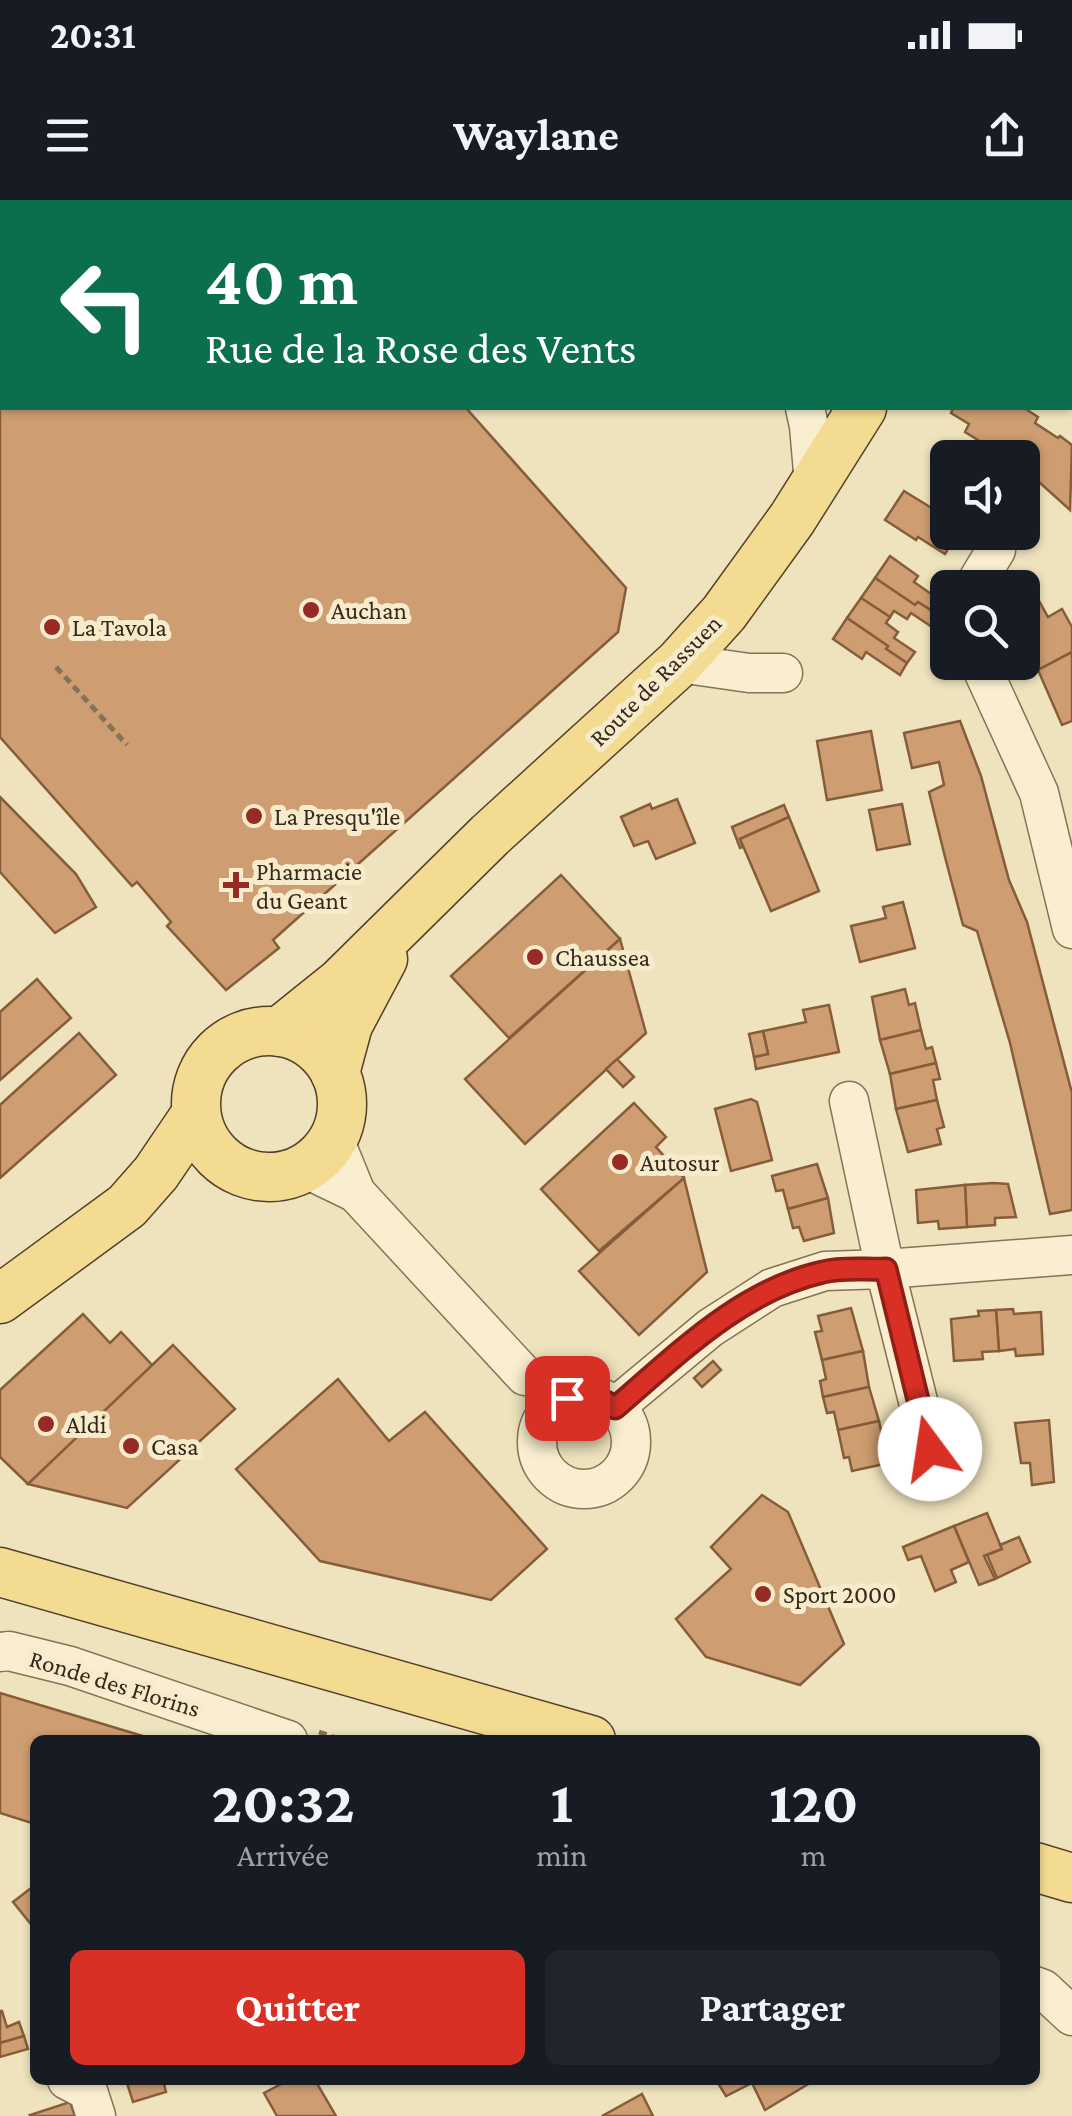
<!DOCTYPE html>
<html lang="fr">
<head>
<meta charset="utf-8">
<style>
  :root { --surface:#171b24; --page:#20242c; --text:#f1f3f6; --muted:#9ea1a6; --accent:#d93025 }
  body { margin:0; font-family:"Crimson Pro",serif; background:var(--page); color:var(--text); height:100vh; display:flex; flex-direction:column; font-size:38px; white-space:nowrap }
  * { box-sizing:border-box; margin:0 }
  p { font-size:32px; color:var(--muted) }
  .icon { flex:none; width:55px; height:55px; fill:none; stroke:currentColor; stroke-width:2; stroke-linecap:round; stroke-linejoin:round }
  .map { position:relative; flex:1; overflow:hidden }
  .panel { position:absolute; left:30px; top:1535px; width:1010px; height:350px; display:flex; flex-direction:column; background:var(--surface); border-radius:15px; box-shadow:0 2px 8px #0004 }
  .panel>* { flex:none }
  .top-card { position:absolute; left:0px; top:0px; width:1072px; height:210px; box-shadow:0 2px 8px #0004; background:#0b6e4f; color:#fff; overflow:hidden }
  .fabs { position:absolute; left:930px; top:240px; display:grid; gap:20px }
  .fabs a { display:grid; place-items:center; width:110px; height:110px; border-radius:15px; background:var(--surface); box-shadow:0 2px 8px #0004; font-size:50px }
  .pin { position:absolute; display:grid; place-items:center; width:85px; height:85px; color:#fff; margin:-42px; border-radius:20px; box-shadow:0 5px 15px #0006 }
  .me { position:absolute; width:110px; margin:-55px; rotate:346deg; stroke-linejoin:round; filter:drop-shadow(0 0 8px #0008) }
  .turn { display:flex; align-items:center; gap:35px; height:210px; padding:0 40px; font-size:45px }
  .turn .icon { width:130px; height:130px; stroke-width:2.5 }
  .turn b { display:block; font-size:70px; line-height:85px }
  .eta { display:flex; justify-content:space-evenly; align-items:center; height:170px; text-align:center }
  .eta b { font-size:60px; font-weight:700; line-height:70px }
  .cta { display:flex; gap:20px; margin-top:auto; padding:20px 40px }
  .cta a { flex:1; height:115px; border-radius:15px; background:var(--accent); color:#fff; font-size:40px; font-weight:700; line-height:115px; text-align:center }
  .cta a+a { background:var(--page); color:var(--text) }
  .status { display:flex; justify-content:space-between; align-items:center; height:70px; padding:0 50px; background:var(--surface); direction:ltr }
  .status svg { height:28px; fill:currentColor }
  header { display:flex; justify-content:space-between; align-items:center; height:130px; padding:0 40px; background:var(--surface); font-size:45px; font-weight:700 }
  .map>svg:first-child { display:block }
  .building { fill:#ce9d71; stroke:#865d3b; stroke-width:2.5 }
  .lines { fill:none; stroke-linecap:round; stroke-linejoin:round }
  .minor-casing { stroke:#867356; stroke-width:41 }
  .major-casing { stroke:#54402a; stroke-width:51 }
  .path { stroke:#867356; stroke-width:5; stroke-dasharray:8 5; stroke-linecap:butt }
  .minor { stroke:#f9efd0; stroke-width:38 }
  .major { stroke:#f4db92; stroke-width:48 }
  .route-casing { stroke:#8d1f18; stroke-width:25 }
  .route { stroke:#d93025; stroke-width:18 }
  .poi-dot { fill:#972a24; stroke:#f6eccc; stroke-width:4 }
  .labels { text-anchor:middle; stroke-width:10; stroke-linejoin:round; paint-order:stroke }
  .poi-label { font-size:25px; fill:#35291b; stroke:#f6eccc; text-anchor:start }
  .street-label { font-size:25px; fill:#35291b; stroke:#f6eccc }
</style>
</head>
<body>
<div class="status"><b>20:31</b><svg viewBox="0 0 49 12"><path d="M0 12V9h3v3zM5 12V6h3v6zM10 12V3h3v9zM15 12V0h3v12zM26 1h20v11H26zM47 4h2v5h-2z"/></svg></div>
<header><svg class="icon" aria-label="menu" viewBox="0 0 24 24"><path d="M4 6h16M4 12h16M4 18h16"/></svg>Waylane<svg class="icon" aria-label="share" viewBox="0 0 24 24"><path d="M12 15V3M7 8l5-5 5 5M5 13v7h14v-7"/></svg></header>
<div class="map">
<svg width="1072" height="1916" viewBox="0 0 1072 1916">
  <rect width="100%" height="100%" fill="#efe3bd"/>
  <g class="building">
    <polygon points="0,0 190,0 192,2 2,2 2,208 466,208 626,388 618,432 273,740 279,748 226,790 167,726 171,722 137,682 132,686 0,537"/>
    <polygon points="953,208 1024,208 1038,217 1035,223 1058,238 1060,236 1072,245 1070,310 1029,273 1033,266 1022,258 1016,255 1016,258 1007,258 965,232 969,224 951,213"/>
    <polygon points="904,291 935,310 938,305 948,310 948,332 958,332 945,354 918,337 916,340 885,320"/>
    <polygon points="890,356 918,376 914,382 947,405 940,416 918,402 915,405 875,378"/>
    <polygon points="875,378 915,405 918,402 940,416 932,427 911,413 907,419 894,411 890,417 861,398"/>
    <polygon points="861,398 890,417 886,423 898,432 894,438 915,452 907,463 886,449 888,446 847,418"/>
    <polygon points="1038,399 1048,417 1062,409 1072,427 1072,452 1038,470 1022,433 1028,405"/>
    <polygon points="847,418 888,446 886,449 907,463 900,475 866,452 862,459 833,439"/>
    <polygon points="1072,452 1072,521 1062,525 1038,470"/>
    <polygon points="960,521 981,576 1009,680 1027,722 1072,893 1072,1010 1050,1014 1010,843 977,731 963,725 945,657 929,592 944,585 939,562 912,568 904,533"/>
    <polygon points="871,531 882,590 827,600 817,541"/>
    <polygon points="0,597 76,674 96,707 55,733 0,672"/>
    <polygon points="677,599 695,643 656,659 648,641 634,646 621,617 650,604 652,609"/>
    <polygon points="902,604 910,644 877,650 869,610"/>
    <polygon points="784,605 789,617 740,639 743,647 740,648 732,627"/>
    <polygon points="789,617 819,691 771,711 740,639"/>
    <polygon points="561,675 620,739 509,838 451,776"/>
    <polygon points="903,702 915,748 860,762 851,726 886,718 883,707"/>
    <polygon points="620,739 646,833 525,944 465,879"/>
    <polygon points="37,779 71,818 0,880 0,812"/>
    <polygon points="905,789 909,805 915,803 921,830 880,840 872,797"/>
    <polygon points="829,805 839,852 756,869 754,857 768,854 763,831 806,822 803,810"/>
    <polygon points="921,830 926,849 932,847 936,863 890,874 880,840"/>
    <polygon points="763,831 768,854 754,857 749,834"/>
    <polygon points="79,833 116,875 0,978 0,905"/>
    <polygon points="617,859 634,877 623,887 606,869"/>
    <polygon points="936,863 940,879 933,880 937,900 896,909 890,874"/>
    <polygon points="751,899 757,902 772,960 731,971 715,909"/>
    <polygon points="937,900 944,927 937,929 941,944 908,952 896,909"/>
    <polygon points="634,903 666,937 656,947 684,978 599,1051 541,989"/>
    <polygon points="817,964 828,998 788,1009 783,990 776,991 772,976"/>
    <polygon points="684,978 707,1072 639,1135 579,1071"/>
    <polygon points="993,983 1008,984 1016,1017 995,1018 995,1025 967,1027 965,985"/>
    <polygon points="965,985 967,1027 939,1029 938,1021 918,1023 916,990"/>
    <polygon points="828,998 834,1033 804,1041 799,1027 793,1028 788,1009"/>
    <polygon points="851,1108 863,1151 822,1160 815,1132 822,1131 818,1116"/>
    <polygon points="1013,1109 1014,1114 1041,1112 1043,1154 1016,1156 1015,1149 999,1151 996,1110"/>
    <polygon points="996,1110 999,1151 982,1152 983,1159 954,1161 951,1119 979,1116 978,1111"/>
    <polygon points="83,1114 110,1143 121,1132 153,1166 28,1284 0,1257 0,1190"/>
    <polygon points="173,1145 235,1209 127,1308 28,1284"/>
    <polygon points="863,1151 869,1187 823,1197 820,1181 826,1179 822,1160"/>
    <polygon points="713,1161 721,1170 702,1187 694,1178"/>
    <polygon points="338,1179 389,1241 425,1212 547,1349 491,1400 320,1361 236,1269"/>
    <polygon points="869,1187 879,1221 838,1230 834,1212 827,1213 823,1197"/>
    <polygon points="1049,1220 1054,1282 1032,1285 1030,1263 1021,1263 1015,1223"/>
    <polygon points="879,1221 885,1249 881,1250 884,1264 852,1271 849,1257 844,1258 838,1230"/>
    <polygon points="762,1295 788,1312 844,1444 800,1485 706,1457 676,1419 731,1369 711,1347"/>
    <polygon points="987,1313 1002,1349 984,1356 995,1379 979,1385 954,1326"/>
    <polygon points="954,1326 969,1362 951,1370 956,1382 935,1391 921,1356 908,1360 903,1347"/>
    <polygon points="1019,1337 1030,1362 997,1378 987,1355 1002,1349 1000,1345"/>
    <polygon points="0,1493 156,1540 35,1540 35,1624 0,1613"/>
    <polygon points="35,1685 35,1728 34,1728 13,1702"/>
    <polygon points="0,1811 2,1811 7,1827 19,1822 24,1836 0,1843"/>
    <polygon points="24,1836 28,1849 0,1857 0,1843"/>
    <polygon points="126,1880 163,1880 166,1892 133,1902"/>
    <polygon points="289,1880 315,1880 336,1916 277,1916 264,1893"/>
    <polygon points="716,1880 815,1880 765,1910 752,1883 726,1896"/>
    <polygon points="642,1894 653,1916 602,1916"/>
    <polygon points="70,1902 75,1916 31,1916 30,1915"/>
  </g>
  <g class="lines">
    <g class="minor-casing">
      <g id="minor">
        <polyline points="922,2 923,0"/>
        <polyline points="805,208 809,226 814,283"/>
        <polyline points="973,388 996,350"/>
        <polyline points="979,462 1039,593 1072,729"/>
        <polyline points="679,463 749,473 783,473"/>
        <polyline points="849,901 885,1069 930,1249"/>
        <polyline points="304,968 356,993 334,939"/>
        <polyline points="356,993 525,1176"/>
        <circle cx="584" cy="1242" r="47"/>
        <polyline points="615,1207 710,1128 772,1088 825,1071 885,1069 1072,1055"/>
        <polyline points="0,1452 9,1451 70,1466 288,1540"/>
        <polyline points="1035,1786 1043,1789 1072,1816"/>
        <polyline points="67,1880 88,1891 96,1916"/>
      </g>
    </g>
    <g class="major-casing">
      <g id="major">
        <polyline points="989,2 990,0"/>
        <circle cx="269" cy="904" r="73"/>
        <polyline points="279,832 340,783 490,635 679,463 724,413 792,319 862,208"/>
        <polyline points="335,873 348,825 383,759"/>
        <polyline points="0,1099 127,1006 156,973 196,914"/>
        <polyline points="0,1372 591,1540"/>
        <polyline points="1035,1667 1072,1678"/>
      </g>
    </g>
    <g class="path">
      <polyline points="56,467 127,545"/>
      <polyline points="319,1532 342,1540"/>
    </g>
    <use href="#minor" class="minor"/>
    <use href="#major" class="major"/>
  </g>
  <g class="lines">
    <g class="route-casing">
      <path id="route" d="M567,1198C585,1194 600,1196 615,1208C677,1155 741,1090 823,1072C842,1067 865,1070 886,1069L930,1249"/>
    </g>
    <use href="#route" class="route"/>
  </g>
  <g class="poi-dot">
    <circle cx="311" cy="410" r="10"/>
    <circle cx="52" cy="427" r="10"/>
    <circle cx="254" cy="616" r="10"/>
    <path d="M231 670h10v10h10v10h-10v10h-10v-10h-10v-10h10z"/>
    <circle cx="535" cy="757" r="10"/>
    <circle cx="620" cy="962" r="10"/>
    <circle cx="46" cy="1224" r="10"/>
    <circle cx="131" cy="1246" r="10"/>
    <circle cx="763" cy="1394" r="10"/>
  </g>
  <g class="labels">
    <g class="poi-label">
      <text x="331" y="419">Auchan</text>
      <text x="72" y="436">La Tavola</text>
      <text x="274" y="625">La Presqu'île</text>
      <text x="256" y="680">Pharmacie<tspan x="256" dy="29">du Geant</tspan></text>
      <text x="555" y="766">Chaussea</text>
      <text x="640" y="971">Autosur</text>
      <text x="66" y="1233">Aldi</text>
      <text x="151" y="1255">Casa</text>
      <text x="783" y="1403">Sport 2000</text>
    </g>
    <g class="street-label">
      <text transform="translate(655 480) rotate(-45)" y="9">Route de Rassuen</text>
      <text transform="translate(115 1483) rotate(17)" y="9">Ronde des Florins</text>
    </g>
  </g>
</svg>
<div class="fabs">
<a><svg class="icon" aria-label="sound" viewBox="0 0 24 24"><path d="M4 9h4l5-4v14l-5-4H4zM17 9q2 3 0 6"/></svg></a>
<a><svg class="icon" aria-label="search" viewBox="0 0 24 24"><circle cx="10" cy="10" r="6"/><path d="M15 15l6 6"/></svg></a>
</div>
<div class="pin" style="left:567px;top:1198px;background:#d93025"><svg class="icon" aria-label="arrive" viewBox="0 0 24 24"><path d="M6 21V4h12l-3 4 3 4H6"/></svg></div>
<svg class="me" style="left:930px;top:1249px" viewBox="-20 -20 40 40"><circle r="19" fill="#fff"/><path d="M0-13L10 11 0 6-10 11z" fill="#d93025"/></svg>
<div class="top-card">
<div class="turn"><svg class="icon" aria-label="left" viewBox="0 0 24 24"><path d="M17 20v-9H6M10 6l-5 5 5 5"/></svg><div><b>40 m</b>Rue de la Rose des Vents</div></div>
</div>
<section class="panel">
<div class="eta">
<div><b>20:32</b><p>Arrivée</p></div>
<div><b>1</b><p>min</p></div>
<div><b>120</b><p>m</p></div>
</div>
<div class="cta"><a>Quitter</a><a>Partager</a></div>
</section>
</div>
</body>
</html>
